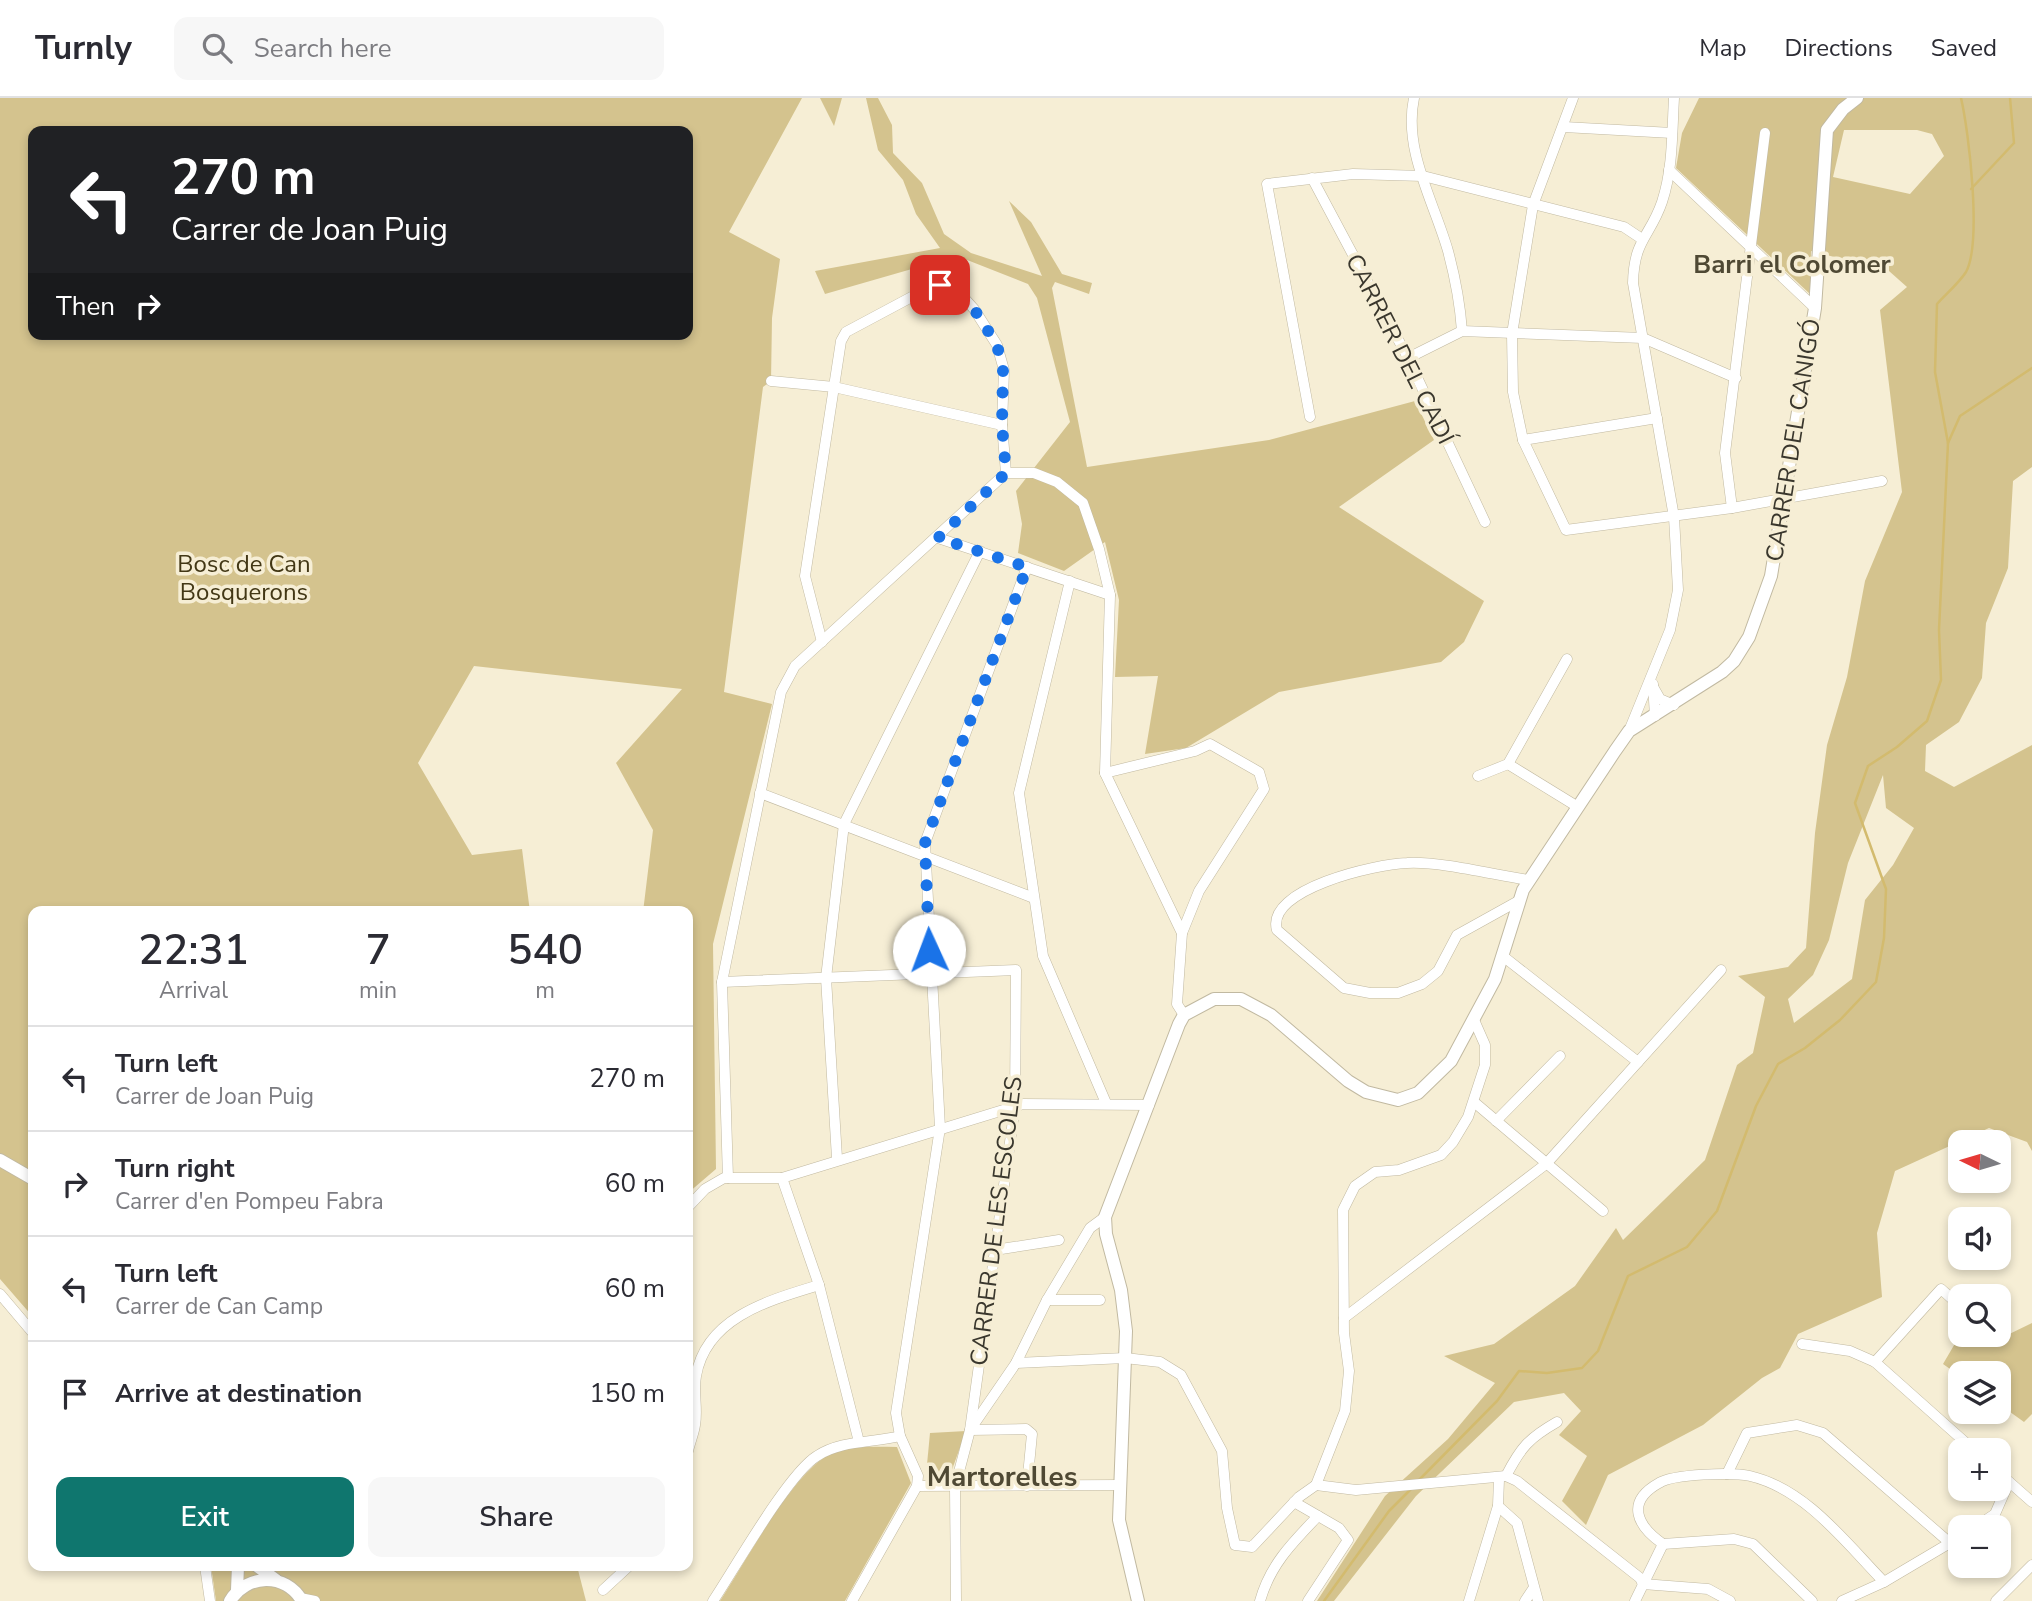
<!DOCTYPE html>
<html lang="en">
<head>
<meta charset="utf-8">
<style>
  :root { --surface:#fff; --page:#f7f7f7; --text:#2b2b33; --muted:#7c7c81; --line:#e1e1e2; --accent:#0f766e }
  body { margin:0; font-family:"Nunito Sans",sans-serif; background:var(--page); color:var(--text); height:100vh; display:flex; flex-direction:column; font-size:26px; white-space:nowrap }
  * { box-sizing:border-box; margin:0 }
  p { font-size:23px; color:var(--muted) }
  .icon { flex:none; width:38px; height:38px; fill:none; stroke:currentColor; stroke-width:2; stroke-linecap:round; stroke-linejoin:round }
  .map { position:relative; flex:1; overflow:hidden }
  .panel { position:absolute; left:28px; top:808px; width:665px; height:665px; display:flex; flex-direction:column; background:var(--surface); border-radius:14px; box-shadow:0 4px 10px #0003 }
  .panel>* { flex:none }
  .guide { position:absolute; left:28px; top:28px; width:665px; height:214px; border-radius:14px; box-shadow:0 4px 10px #0003; background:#202124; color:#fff; overflow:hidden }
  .needle { width:46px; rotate:275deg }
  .buttons { position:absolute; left:1948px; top:1032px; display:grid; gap:14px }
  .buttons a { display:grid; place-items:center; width:63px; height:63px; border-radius:14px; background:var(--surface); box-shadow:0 4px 10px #0003; font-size:35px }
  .pin { position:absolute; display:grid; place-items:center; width:60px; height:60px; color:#fff; margin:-30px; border-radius:14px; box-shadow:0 4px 10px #0006 }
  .me { position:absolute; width:77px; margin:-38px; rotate:358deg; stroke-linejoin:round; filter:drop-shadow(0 0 5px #0008) }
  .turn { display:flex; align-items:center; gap:24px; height:147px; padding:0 28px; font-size:32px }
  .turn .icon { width:91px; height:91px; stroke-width:2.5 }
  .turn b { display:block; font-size:49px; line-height:60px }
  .then { display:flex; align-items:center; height:66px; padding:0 28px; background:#0003; gap:14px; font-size:26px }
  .eta { display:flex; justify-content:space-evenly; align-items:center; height:119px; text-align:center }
  .eta b { font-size:42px; font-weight:600; line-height:49px }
  .action { display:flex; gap:14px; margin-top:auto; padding:14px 28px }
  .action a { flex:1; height:80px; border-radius:14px; background:var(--accent); color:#fff; font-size:28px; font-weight:600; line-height:80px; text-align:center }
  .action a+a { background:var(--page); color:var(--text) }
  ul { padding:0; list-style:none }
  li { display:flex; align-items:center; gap:21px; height:105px; padding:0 28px; border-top:2px solid var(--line) }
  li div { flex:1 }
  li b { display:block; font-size:26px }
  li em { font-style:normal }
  header { display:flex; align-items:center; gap:42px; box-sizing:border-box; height:98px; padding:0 35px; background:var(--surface); border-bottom:2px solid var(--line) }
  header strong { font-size:33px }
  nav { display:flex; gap:38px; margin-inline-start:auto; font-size:24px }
  .search { width:490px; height:63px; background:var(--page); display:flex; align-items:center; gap:18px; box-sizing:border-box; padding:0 24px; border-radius:14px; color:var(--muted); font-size:26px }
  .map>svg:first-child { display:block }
  .green { fill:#d4c38e; fill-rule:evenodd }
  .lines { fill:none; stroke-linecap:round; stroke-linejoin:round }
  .stream { stroke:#d3bb6e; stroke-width:2.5 }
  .minor-casing { stroke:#c1b9a1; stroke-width:11 }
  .tertiary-casing { stroke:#c1b9a1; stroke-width:14 }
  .minor { stroke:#fff; stroke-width:10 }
  .tertiary { stroke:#fff; stroke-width:12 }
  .route { stroke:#1a73e8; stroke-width:12; stroke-dasharray:0 21.6 }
  .labels { text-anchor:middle; stroke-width:7; stroke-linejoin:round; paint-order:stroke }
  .street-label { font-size:24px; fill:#3a372d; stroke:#f6eed5 }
  .park-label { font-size:24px; fill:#423715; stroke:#f6eed5 }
  .neighbourhood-label { font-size:26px; font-weight:bold; fill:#4f4934; stroke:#f6eed5 }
  .quarter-label { font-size:28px; font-weight:bold; fill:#4f4934; stroke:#f6eed5 }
</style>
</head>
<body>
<header>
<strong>Turnly</strong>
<div class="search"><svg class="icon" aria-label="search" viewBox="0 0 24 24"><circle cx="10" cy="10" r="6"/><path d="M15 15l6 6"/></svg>Search here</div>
<nav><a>Map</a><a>Directions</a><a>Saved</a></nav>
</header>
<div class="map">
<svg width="2032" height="1503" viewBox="0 0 2032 1503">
  <rect width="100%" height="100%" fill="#f6eed5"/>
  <g class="green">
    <path d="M0,0H802L729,134L780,161L772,220L771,283L763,289L724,594L772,606L713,846L716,1071L688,1095V814H643L653,732L616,665L682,591L474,568L418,665L472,757L522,751L530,814H33V1219L0,1181ZM33,33H688V236H33Z"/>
    <polygon points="820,0 842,0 834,28"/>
    <polygon points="866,0 878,0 892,27 893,55 922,85 944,136 971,155 1042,178 1009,103 1031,124 1062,176 1092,185 1089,196 1055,184 1052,190 1087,369 1269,342 1415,303 1434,342 1339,409 1484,503 1464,544 1441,564 1279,594 1186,650 1145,656 1158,578 1115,579 1119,502 1105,444 1064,473 1018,455 1022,426 1016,393 1070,324 1037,200 1028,186 957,158 825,196 815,173 940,150 916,116 903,82 878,52"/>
    <path d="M1699,0H2032V369L2013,383L2008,470L1986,525L1982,580L1959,624L1926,647L1925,673L1954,689L2032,647V1053L2027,1044L1989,1030L1895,1073L1877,1135L1882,1199L1798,1236L1780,1270L1762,1280L1703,1327L1608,1377L1586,1427L1562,1403L1587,1358L1559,1337L1581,1313L1564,1295L1514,1304L1416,1398L1334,1503H1317L1385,1398L1448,1341L1495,1285L1444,1258L1494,1246L1575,1188L1616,1130L1623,1142L1705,1062L1737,967L1753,955L1765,899L1738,878L1788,869L1806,850L1815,735L1827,647L1847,579L1865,483L1902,394L1880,212L1907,189L1889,173L1811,153L1810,196L1676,70L1682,35ZM1844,32H1917L1932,36L1944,58L1910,96L1833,79ZM1883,677L1886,710L1914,730L1893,767L1865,802L1852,881L1794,925L1788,901L1813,877L1829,842L1848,765Z"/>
    <polygon points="2032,1225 2032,1316 2024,1324 1999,1306 1998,1276 1960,1276 1960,1278 1943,1266 1960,1237 1985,1237 1997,1242"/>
    <polygon points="966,1333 949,1380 934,1382 926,1377 930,1335"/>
    <path d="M897,1349L911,1385L845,1503H720C745,1465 791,1378 828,1357C848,1347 875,1349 897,1349Z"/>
    <polygon points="211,1468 577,1468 586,1503 216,1503"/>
  </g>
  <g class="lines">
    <g class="stream">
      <polyline points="1971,91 2014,45 2010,0"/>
      <polyline points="1948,345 1960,318 2032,270"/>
      <path d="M1419,1382L1497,1303L1519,1273L1547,1275L1582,1270L1598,1253L1628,1178L1687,1149L1717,1113L1756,1008L1778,966L1805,950L1840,922L1876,884L1884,840L1886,791L1855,705L1868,668L1897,649L1927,623L1941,582L1939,532L1948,345L1935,274L1937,206C1946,196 1959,185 1966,174C1982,145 1969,34 1961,0"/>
      <polyline points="1324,1503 1389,1413 1412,1390"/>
    </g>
    <g class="minor-casing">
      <g id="minor">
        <path d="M1414,0C1403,52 1434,104 1448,153C1455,179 1460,205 1462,233"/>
        <polyline points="1573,0 1533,107 1512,236 1513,294 1523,342 1566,432 1732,410 1882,383"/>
        <polyline points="1564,29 1672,35"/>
        <polyline points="1669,72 1815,210"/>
        <polyline points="1312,80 1408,260 1485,424"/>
        <polyline points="1408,260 1462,233 1643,240 1736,280"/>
        <polyline points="771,283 834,289 1002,327"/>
        <polyline points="1310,319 1267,86 1353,76 1423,78 1624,129 1642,141"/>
        <polyline points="1523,342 1657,320"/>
        <polyline points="1006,375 1034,375 1057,384 1083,405 1099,451 1110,497 1105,675 1182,835 1177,906 1184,917"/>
        <polyline points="1732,410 1725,355 1765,35"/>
        <polyline points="938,440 1110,497"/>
        <polyline points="1070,483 1019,695 1043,858 1106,1005"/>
        <polyline points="822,544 805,478 841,243 846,234 934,187 956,191 974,211 997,247 1004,272 1002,327 1006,375"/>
        <polyline points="1653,586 1655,618"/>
        <polyline points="1652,587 1660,601 1674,607"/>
        <path d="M1629,633L1670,532L1678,492L1674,419L1633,185C1634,141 1650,139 1662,104C1673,71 1672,34 1674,0"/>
        <polyline points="1508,666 1578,709"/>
        <polyline points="1105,675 1195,653 1210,646 1259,674 1264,691 1199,793 1182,835"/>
        <polyline points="1478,678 1508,666 1567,561"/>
        <polyline points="760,695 1034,800"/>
        <path d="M1520,802L1457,837L1438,873L1422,886L1398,895H1370L1344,890L1277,832C1265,791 1376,766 1407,765C1439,763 1495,777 1529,782"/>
        <polyline points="1504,859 1638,964"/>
        <polyline points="722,884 1016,872 1015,1008 970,1332 1026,1331 1032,1336 1027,1388"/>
        <polyline points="1474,1004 1603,1113"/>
        <polyline points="1496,1023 1560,958"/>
        <polyline points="837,1060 826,880 844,726 980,453"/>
        <polyline points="728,1080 722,884 781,594 795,568 1006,375"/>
        <polyline points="782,1080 819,1187 859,1344"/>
        <polyline points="688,1109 705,1091 724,1080 782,1080 1023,1006 1149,1007"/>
        <polyline points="995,1152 1059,1142"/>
        <polyline points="0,1196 33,1235"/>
        <polyline points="1047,1202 1100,1202"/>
        <polyline points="1344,1220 1546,1066 1721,872"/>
        <polyline points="1802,1246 1850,1253 1875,1264 1975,1353"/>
        <polyline points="1875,1264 1941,1191 1960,1208"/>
        <polyline points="1016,1265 1125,1260 1160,1264 1181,1277 1222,1353 1227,1410 1235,1447 1252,1449 1299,1399 1316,1387 1356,1392 1506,1378"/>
        <path d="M688,1353C690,1344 694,1335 695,1327C698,1311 693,1294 696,1278C706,1219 770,1202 819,1187"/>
        <polyline points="1998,1374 2032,1404"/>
        <polyline points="1727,1376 1747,1335 1797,1327 1823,1335 1950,1445"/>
        <polyline points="1506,1378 1517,1383 1640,1480 1643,1486"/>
        <path d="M1506,1378C1521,1349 1529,1340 1557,1324"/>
        <polyline points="1316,1387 1345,1313 1349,1273 1344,1235 1343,1112 1355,1088 1375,1074 1399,1072 1441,1057 1453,1044 1468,1019 1485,967 1485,947 1474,922"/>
        <polyline points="917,1388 1121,1387"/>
        <polyline points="1294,1404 1339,1430 1348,1442 1308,1503"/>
        <polyline points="1498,1408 1517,1425 1538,1503"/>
        <polyline points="1974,1430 1995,1416 2009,1384"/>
        <path d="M1663,1446C1637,1428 1625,1404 1659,1385C1673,1376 1733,1374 1750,1378C1806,1391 1846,1445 1884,1484"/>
        <polyline points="1663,1446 1734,1441 1753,1446 1812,1503"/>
        <polyline points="205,1468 210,1503"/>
        <polyline points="1643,1486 1708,1491 1730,1503"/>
        <polyline points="603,1492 629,1468"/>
        <polyline points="300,1500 315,1503"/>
        <path d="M713,1503C735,1470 788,1376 817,1358C841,1342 873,1345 900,1338"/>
        <polyline points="852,1503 917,1388 918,1378 900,1338 896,1315 940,1030 925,745 1027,469"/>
        <polyline points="956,1503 955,1389 970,1332 1016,1265 1047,1202 1090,1130 1105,1119"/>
        <path d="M1260,1503C1270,1467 1292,1445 1318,1418"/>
        <polyline points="1469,1503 1498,1408 1499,1381"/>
        <polyline points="1525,1503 1533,1491"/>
        <polyline points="1635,1503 1663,1446"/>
        <polyline points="1842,1503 1884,1484 1960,1439"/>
        <polyline points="1996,1503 2032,1467"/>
      </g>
    </g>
    <g class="tertiary-casing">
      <g id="tertiary">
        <polyline points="0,1062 33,1081"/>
        <polyline points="257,1468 276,1482"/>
        <polyline points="237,1492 238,1468"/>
        <path d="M230,1503C246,1476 286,1474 302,1503"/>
        <polyline points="1138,1503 1119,1422 1126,1233 1121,1192 1106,1136 1105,1119 1179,926 1184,917 1214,901 1241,901 1271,917 1348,983 1366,994 1398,1002 1418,995 1451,963 1495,881 1523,792 1615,653 1629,633 1722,574 1734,563 1749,539 1771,478 1815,210 1827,32 1843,11 1857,0"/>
      </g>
    </g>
    <use href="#minor" class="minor"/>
    <use href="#tertiary" class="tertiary"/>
  </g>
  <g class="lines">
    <polyline class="route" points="929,852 925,745 1027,469 938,440 1006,375 1002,327 1003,272 997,247 974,211 956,191 940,187"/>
  </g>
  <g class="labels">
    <g class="street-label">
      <text transform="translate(1400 251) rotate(63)" y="8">CARRER DEL CADÍ</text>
      <text transform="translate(1793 342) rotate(-81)" y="8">CARRER DEL CANIGÓ</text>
      <text transform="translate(996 1123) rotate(-83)" y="8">CARRER DE LES ESCOLES</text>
    </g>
    <g class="park-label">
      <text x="244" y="474">Bosc de Can<tspan x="244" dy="28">Bosquerons</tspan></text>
    </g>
    <g class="neighbourhood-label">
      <text x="1792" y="175">Barri el Colomer</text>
    </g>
    <g class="quarter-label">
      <text x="1002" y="1388">Martorelles</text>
    </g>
  </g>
</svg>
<div class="buttons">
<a><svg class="needle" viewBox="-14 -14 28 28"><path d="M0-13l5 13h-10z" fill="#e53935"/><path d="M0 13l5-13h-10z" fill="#7c7c81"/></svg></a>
<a><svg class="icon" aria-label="sound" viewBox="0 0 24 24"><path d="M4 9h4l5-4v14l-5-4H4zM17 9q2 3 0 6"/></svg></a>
<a><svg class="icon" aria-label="search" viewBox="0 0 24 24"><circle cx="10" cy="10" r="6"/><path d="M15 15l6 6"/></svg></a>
<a><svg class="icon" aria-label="layers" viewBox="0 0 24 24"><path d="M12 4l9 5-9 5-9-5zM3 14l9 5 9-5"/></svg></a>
<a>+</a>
<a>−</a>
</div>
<div class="pin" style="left:940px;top:187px;background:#d93025"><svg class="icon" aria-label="arrive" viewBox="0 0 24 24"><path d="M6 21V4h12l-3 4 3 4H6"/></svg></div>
<svg class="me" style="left:929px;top:852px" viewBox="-20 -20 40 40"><circle r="19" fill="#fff"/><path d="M0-13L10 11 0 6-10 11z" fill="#1a73e8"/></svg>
<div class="guide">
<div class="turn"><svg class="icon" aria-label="left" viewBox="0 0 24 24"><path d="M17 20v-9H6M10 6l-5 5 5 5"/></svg><div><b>270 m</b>Carrer de Joan Puig</div></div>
<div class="then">Then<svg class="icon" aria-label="right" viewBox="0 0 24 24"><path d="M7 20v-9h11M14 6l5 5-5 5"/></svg></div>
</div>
<section class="panel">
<div class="eta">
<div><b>22:31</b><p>Arrival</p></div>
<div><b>7</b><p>min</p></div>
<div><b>540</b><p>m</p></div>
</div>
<ul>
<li><svg class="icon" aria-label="left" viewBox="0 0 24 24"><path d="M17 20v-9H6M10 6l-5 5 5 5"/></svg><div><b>Turn left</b><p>Carrer de Joan Puig</p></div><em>270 m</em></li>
<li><svg class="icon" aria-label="right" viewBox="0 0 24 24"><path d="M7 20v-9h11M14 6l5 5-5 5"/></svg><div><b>Turn right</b><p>Carrer d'en Pompeu Fabra</p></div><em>60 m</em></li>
<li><svg class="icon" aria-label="left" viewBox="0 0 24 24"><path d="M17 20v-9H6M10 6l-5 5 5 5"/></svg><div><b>Turn left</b><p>Carrer de Can Camp</p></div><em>60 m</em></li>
<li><svg class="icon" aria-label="arrive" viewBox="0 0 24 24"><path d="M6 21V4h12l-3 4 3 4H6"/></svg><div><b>Arrive at destination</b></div><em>150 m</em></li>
</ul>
<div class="action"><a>Exit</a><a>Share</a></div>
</section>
</div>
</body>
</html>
